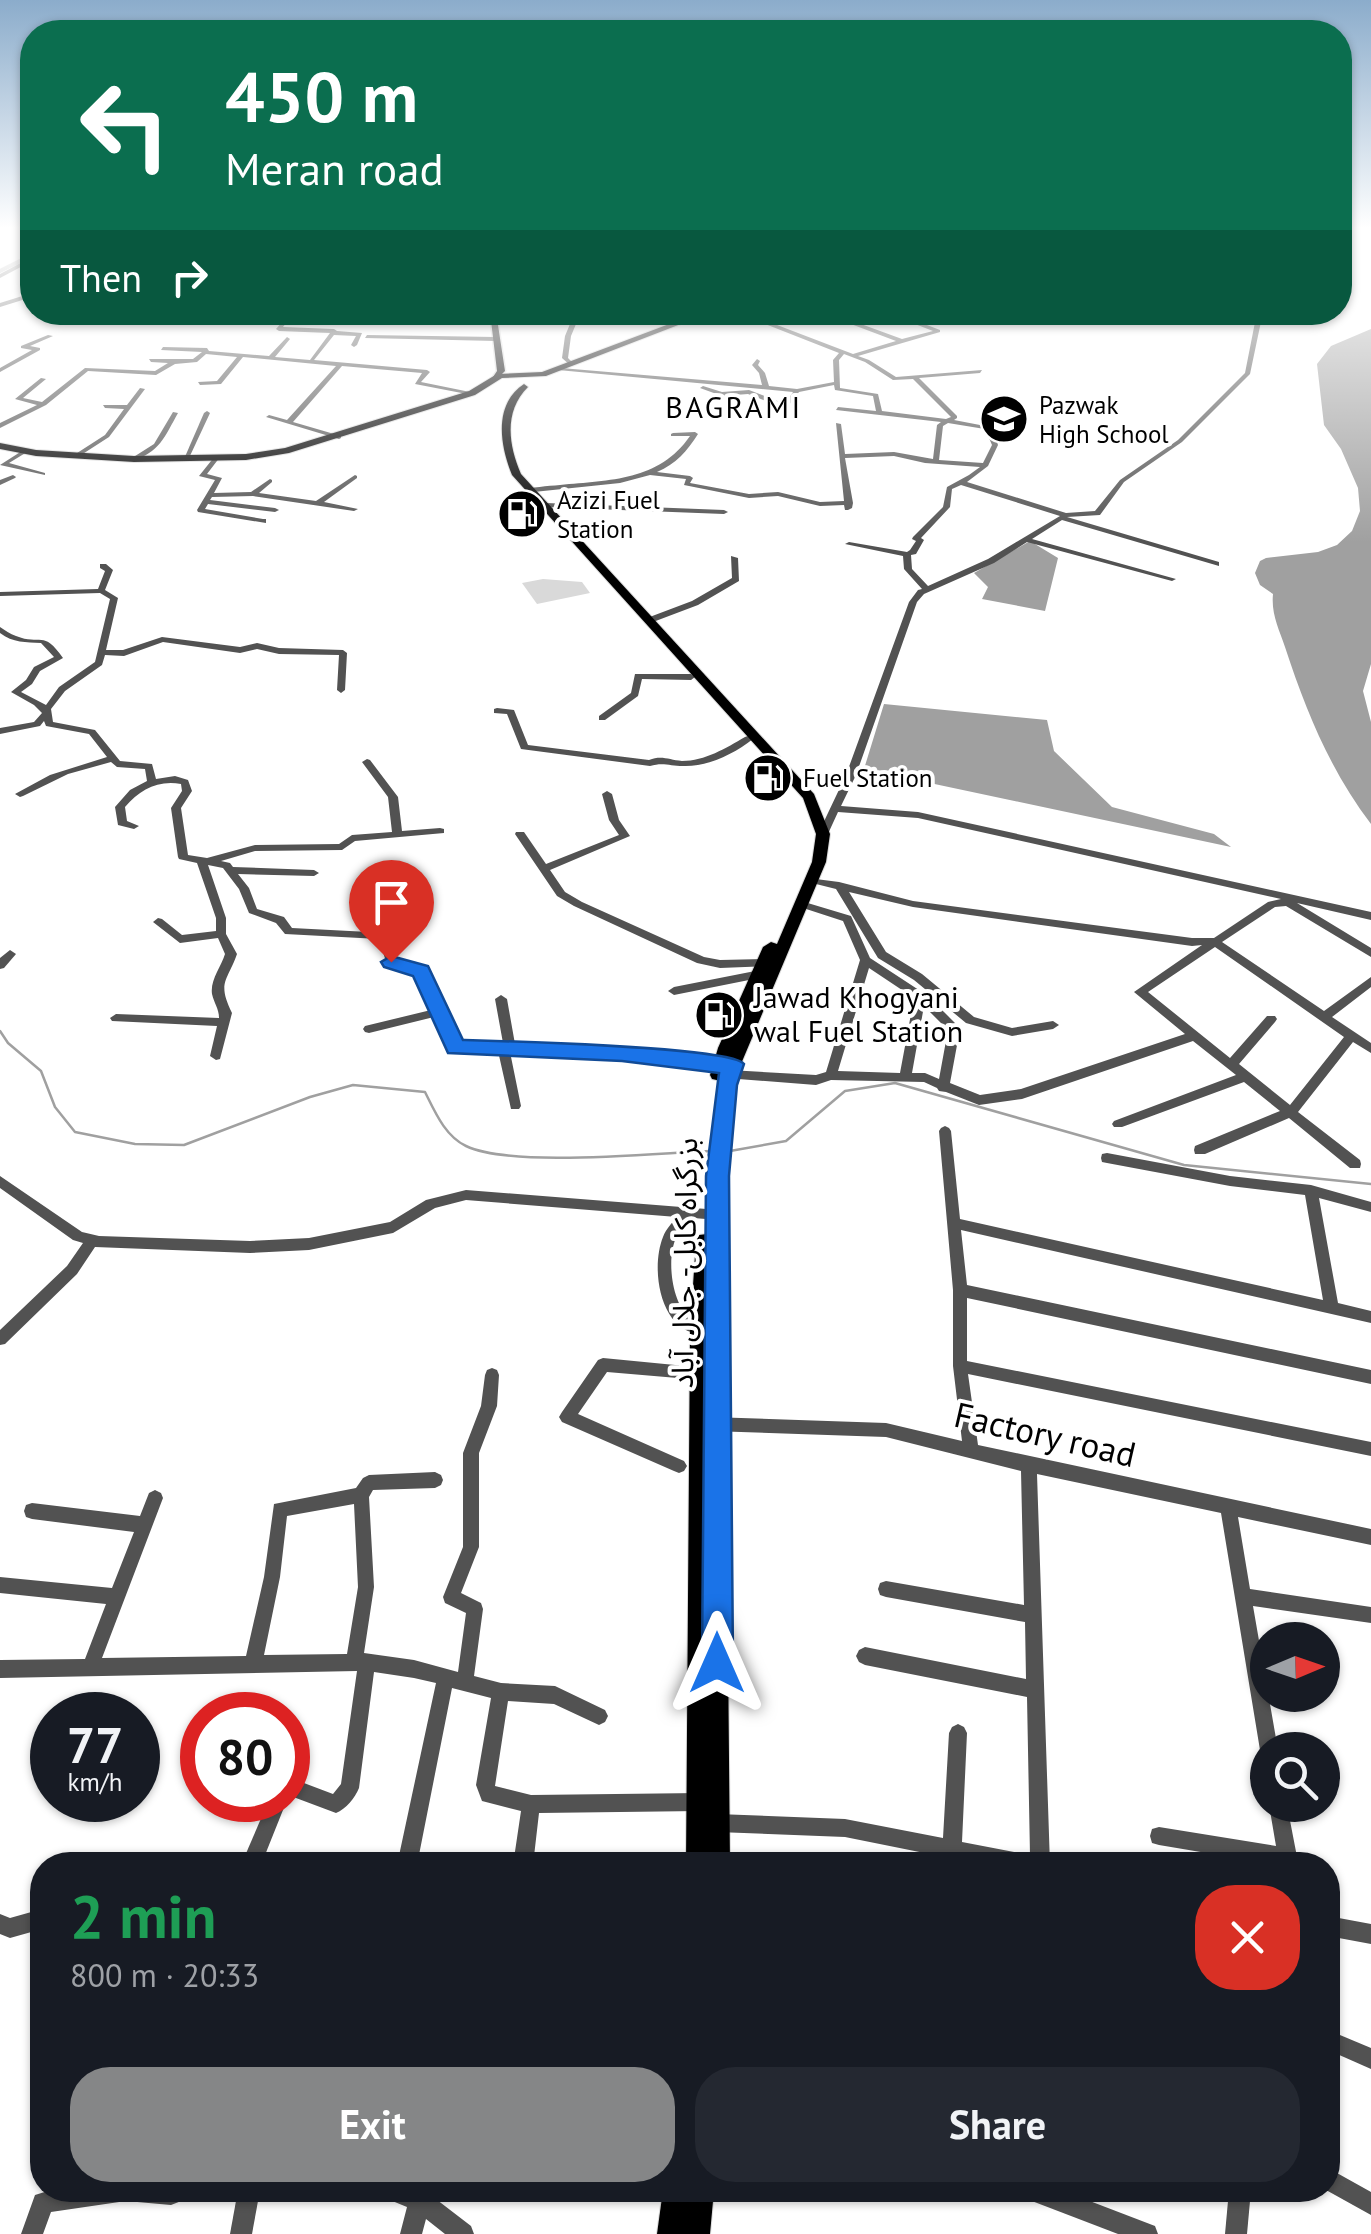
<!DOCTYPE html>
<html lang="en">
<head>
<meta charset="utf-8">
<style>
  :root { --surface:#171b24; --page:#242831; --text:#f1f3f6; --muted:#9ea1a6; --accent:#858687 }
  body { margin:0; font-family:"PT Sans","Noto Sans Arabic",sans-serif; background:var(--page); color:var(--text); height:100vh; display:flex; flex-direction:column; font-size:38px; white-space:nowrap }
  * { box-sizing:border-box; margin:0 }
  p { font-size:32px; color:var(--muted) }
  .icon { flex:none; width:55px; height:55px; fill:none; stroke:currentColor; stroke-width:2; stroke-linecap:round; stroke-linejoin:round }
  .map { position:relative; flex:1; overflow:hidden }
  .side { position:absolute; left:30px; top:1852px; width:1310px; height:350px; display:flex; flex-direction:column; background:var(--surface); border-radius:40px; box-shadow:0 2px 8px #0004 }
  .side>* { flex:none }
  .hud { position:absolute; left:20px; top:20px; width:1332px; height:305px; border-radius:40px; box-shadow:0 2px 8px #0004; background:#0b6e4f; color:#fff; overflow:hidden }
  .needle { width:65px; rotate:88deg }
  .fabs { position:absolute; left:1250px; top:1622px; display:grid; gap:20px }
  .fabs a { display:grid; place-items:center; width:90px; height:90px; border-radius:50%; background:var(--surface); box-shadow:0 2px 8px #0004; font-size:50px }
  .speed { position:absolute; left:30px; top:1692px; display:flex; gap:20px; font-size:50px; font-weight:700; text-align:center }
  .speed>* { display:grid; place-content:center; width:130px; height:130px; border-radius:50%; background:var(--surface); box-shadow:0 2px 8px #0004; line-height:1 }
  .speed small { font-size:25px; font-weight:400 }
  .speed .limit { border:15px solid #d22; background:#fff; color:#111 }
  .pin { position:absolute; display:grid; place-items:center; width:85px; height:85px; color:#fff; margin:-102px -42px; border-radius:50% 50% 50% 0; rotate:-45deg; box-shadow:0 0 10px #0007 }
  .pin .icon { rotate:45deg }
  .me { position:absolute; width:110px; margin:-55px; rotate:0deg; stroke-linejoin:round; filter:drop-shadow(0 0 8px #0008) }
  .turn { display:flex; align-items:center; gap:35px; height:210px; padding:0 40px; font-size:45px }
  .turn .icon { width:130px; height:130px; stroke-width:2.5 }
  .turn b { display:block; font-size:70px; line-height:85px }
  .then { display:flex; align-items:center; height:95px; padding:0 40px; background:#0003; gap:20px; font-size:38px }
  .round { display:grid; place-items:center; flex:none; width:105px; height:105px; border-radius:40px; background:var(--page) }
  .summary { display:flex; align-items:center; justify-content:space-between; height:170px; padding:0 40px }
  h1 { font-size:60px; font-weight:700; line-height:75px; color:#1e9e55 }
  .cta { display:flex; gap:20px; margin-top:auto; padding:20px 40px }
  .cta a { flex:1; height:115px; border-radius:40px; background:var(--accent); color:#fff; font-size:40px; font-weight:700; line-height:115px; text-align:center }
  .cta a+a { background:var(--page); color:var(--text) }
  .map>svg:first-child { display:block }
  .green { fill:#d9d9d9 }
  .water { fill:#a0a0a0 }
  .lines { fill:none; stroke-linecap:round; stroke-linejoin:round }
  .stream { stroke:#a0a0a0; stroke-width:2.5 }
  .canal { stroke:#a0a0a0; stroke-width:4 }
  .major-casing { stroke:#dbdbdb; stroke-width:3 }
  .highway-casing { stroke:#dbdbdb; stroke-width:2 }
  .minor { fill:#525252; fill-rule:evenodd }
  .major { fill:#000; fill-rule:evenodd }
  .highway { fill:#000; fill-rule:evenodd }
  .route { fill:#1a73e8; stroke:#114b97; stroke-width:2.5 }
  .labels { text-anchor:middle; stroke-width:8; stroke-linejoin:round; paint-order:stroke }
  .far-poi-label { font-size:25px; fill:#000; stroke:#fff; text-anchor:start }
  .far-quarter-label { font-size:30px; letter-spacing:2.5px; fill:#000; stroke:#fff }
  .poi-label { font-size:30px; fill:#000; stroke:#fff; text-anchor:start }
  .street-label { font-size:30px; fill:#000; stroke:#fff }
  .near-street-label { font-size:35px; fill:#000; stroke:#fff }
</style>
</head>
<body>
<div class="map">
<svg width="1371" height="2234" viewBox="0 0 1371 2234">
  <rect width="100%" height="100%" fill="#fff"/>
  <polygon class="green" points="543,579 582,582 590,593 537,604 522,583"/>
  <g class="water">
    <path d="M1371,329V664L1363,691L1371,722V824C1330,770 1306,711 1285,647C1279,629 1271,614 1273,594L1260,585L1255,573L1260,561L1266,558L1318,552L1337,545L1352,531L1360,511L1358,488L1341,449L1324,425L1317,364L1331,346Z"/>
    <polygon points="1030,541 1058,558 1045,611 982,599 988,587 974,573"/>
    <polygon points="884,704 1047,720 1054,751 1112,807 1214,834 1231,847 864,769"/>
  </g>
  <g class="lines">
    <g class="stream">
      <path d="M0,1031L8,1043L41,1071L55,1107L75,1132L135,1144L184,1145L310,1097L353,1085L425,1092C435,1112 445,1136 466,1146C513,1168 656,1153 712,1151"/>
      <polyline points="730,1151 786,1141 845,1091 895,1083 1184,1165 1371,1184"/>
    </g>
    <polyline class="canal" points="0,271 32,255"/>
    <g class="major-casing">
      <polygon id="major" points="490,312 496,312 505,371 497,379 493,377 497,371"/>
    </g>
    <g class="highway-casing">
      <g id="highway">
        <polygon points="701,312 712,312 546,376 502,378 475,395 289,453 246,460 134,462 36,456 0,449 0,443 36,450 134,456 246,454 285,448 469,391 497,374 542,372"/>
        <path d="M524,384L528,387C504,411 508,444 521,474L814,794L830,834L826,862L741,1064L733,1102L727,1175L725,1328L730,1865H686L690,1330L696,1241L699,1235L707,1234C709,1183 709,1130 721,1081L712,1079L710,1075L718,1048L763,947L771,942L777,944L812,862L816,834L803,798L512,475C500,446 493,404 524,384Z"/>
        <polygon points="663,2190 714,2190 710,2234 657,2234"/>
      </g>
    </g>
    <g class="minor">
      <polygon points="30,258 32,258 32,261 0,278 0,274"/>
      <polygon points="32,293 32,297 0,307 0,303"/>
      <polygon points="575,312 581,312 571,336 568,358 574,364 571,366 562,358 565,336"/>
      <path d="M735,312H743L853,354L896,341L819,312H828L902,339L933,331L884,312H893L940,330V332L858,356L869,360L896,377L982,370L980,373L919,378L957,416V418L954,420L1006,430L996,439L998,445L988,466L967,482L1066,513L1095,511L1120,480L1178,440L1245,373L1257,312H1263L1250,374L1182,442L1124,482L1100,515L1067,517L1219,562V566L1062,520L1032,539L1176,579L1172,581L1027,542L994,563L924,594L917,602L856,775L841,806L918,812L1371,912V920L1297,903L1371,948V957L1286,906L1275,907L1222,942L1324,1011L1371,977V987L1332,1017L1371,1043V1053L1353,1042L1298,1112L1360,1160L1361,1164L1360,1168H1350L1289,1118L1205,1154H1195L1194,1150L1195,1146L1280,1111L1244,1082L1122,1127H1114L1112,1124L1114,1121L1236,1075L1193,1041L1022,1099L979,1105L946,1092L939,1091L937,1088L924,1082L831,1080L816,1085L725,1078L723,1075L725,1072L729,1070L816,1075L826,1072L860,960L843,921L797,906L796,904L801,901L851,916L870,958L928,996L958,1026L960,1029L950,1083L980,1095L1021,1089L1185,1034L1134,992L1202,945L1192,946L913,907L849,892L886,952L922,974L974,1017L1012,1028L1053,1021L1059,1025L1053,1029L1012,1036L966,1023L914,980L878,958L836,889L808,882V878L839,882L913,901L1192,938H1214L1268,902L1281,899L918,818L838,812L827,836H819L818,834L846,775L909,602L918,590L922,589L904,569L903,556L845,544L849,542L907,552L910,550L916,541L912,539L913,537L943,507L947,487L969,475L980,467L925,463L894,456L845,458L853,503L852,508L848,510H845L844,505L820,506L778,496L749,498L684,485L686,479L650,475L620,483L524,493L520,491C532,487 547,486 560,485C610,480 659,481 690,436H671V434L673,433L695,432L698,434C687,451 676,464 657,472L690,476L693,478L690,483L749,494L778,492L820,502L844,501L836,423L841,424L845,454L894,452L933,459L937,425L941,422L836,410L838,407L876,411L873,396L835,390L834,385L799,392L786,409L748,394L722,396L700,388L703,386L722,392L749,390L785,404L793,392L558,370L561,368L762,385L759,373L752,365L757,359L760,361L758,365L765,373L769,386L797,389L834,382L833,360L839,353ZM844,354L865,362L893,380L913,379L951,417L946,419L882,411L878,394L840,388L839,360ZM948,423L997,431L989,438L992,445L983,463L939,460L943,426ZM961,485L1060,516L988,559L928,586L912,569L911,555L916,554L924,540L921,538L950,507L952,489ZM1215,947L1344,1037L1290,1105L1239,1064L1275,1022L1277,1019L1275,1016H1267L1230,1058L1148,992ZM869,968L914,998L900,1073L838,1071ZM924,1006L948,1030L939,1079L925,1073H912Z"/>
      <polygon points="231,315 289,319 283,327 334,329 337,331 362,333 357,345 354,347 351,345 356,336 334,335 314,360 427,370 430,372 421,382 475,393 472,395 415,384 422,373 342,366 293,422 341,436 341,438 339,439 266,417 269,415 287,420 336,366 243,357 221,384 200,385 198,382 217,381 237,357 206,354 197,362 175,364 156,375 88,371 46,405 0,428 0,423 37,405 15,399 41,378 46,379 23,398 42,402 85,368 155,371 168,363 151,362 149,359 193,359 202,352 161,350 163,347 207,348 209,351 269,356 287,337 290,339 275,357 310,360 330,333 279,331 276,329 283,321 229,318"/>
      <polygon points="48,335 53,336 30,346 40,348 40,350 0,372 0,368 32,350 21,348 21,346"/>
      <polygon points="367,335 496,337 499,339 496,341 365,338"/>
      <polygon points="140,388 145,389 109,437 78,457 74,457 74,455 105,435 124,409 105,408 103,405 127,405"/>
      <polygon points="207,411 210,413 189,458 184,459 204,413"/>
      <path d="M173,412L178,413C165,436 159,454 132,460V458L154,444Z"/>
      <polygon points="25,449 28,451 27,452 9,463 45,473 45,475 0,465"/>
      <polygon points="215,456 220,457 207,474 222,478 214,493 251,492 270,479 272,480 272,482 259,493 316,501 355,475 357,476 357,478 324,502 358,509 354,511 253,496 212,497 210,500 275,508 279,510 275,512 208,504 205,509 263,519 266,519 266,523 198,512 197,510 215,480 199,476"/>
      <polygon points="13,475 16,477 15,478 0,485 0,480"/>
      <polygon points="546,503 724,510 728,512 724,514 543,507 542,505"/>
      <polygon points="731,556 738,558 739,581 698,605 653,622 647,622 647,618 692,601 732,578"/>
      <path d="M100,564H106L113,570L105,590L118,598L106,650H123L162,637L240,647L257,643L279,648L343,650L347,653L345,690L341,693L337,690L339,655L279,654L257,649L240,653L163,642L124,656L105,655L102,665L65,691L51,709L53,722L95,730L120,761L152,764L156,779L175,776L188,780L192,791L181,808L188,855L207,858L255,845L339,844L352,835L392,832L388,797L362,762L367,759L370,760L398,797L402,831L440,828L444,829V833L355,841L342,850L255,851L221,861L230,863L233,867L314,870L319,873L314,876L238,874L249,888L257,909L284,917L292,928L388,933L396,960L425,968L456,1041L503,1043L495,999L501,995L507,999L515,1044L622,1049L708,1061H734L736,1064L734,1067L708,1069L622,1057L510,1052L521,1106L519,1109H511L498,1051L448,1048L434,1017L369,1033L365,1032L363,1029L365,1026L431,1010L416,974L387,965L379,939L285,934L276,923L249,913L239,889L223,868L208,865L226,918V934L237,954C227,982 217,982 232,1013L220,1059L216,1060L210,1056L217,1026L112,1021L110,1018L116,1014L219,1018C219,1009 214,1003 212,994C210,980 221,967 225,954L218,938L180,943L153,922L158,918L162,919L182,935L216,931V918L197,863L179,859L178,857L171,808L182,791L181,784C157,780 140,790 125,807L127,821L139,826L134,829L118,825L115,807L130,790L147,781L145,769L117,767L111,762L68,774L23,796L20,797L15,794L50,775L107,757L89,734L46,726L44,721L40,726L0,734V728L34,722L42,713L34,705L11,692L26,680L34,667L54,657L41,643C26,642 13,643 0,633V627C5,630 10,634 16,636C41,646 43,629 63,658L40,671L32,684L21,692L46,705L59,687L95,662L110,599L100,593L0,596V592L98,589L105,571L100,568Z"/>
      <polygon points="635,674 691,674 695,677 691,680 642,679 638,696 605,720 599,720 599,716 631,693"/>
      <path d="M497,708L514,710L528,745L649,760C662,755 669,760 682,761C705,761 726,748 745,737L748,736L753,739C734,754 707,767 683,766C670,766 663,762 650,766L521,749L507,714L494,713V709Z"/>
      <polygon points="607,791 612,794 619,820 630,836 550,870 565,892 582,902 704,957 720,960 770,959 776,963 774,966 720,968 697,963 574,906 557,896 515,834 516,832 524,832 546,864 619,835 609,820 602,794"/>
      <polygon points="10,950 16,954 4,968 0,969 0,958"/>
      <polygon points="765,969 771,973 769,976 674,995 668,991 674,987"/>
      <polygon points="945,1126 949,1128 951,1131 960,1219 1323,1300 1305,1195 1230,1186 1107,1163 1102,1162 1101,1158 1102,1154 1107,1153 1230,1176 1311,1185 1371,1202 1371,1212 1319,1198 1338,1303 1371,1311 1371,1323 961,1230 967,1285 1371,1370 1371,1384 967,1298 967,1361 1371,1442 1371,1456 968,1374 978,1445 1371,1529 1371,1545 1238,1517 1250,1589 1371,1607 1371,1623 1253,1606 1278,1750 1268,1750 1268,1758 1263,1756 1260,1750 1221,1513 1037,1474 1050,1865 984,1865 845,1837 717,1832 710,1830 708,1823 710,1816 717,1814 845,1819 943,1838 949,1733 952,1727 958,1724 964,1727 967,1733 962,1842 1030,1855 1027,1697 865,1665 859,1662 856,1656 859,1650 865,1647 1026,1679 1025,1622 886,1597 880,1595 878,1589 880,1583 886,1581 1024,1605 1021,1471 886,1437 710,1431 705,1429 702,1424 705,1419 710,1417 886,1423 962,1441 953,1366 953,1290 939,1131 941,1128"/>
      <path d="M0,1176L82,1232L99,1236L250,1241L309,1238L390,1222L426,1200L466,1190L719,1210L724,1211L726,1215L724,1219L719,1220L693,1218C688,1224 681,1229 677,1236C666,1256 671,1303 690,1318C696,1323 704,1322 712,1325L714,1329L712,1333C662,1343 649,1272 663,1237C666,1229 672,1223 677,1217L466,1200L435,1208L393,1233L309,1250L250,1253L95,1247L77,1274L5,1344L0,1345V1330L67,1266L83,1243L73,1240L0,1188Z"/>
      <polygon points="603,1358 706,1368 708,1373 706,1378 701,1380 607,1372 578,1414 684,1461 687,1466 684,1471 679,1473 674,1471 562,1422 559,1417 562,1412 598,1360"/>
      <path d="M492,1368L497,1370L499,1375L497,1406L479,1453V1547L461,1593L481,1603L483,1609L474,1676L501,1683L555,1686L605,1710L608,1716L605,1722L599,1725L554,1704L508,1701L495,1786L531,1795L700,1793L707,1795L709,1802L707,1809L700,1811L539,1813L533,1865H513L521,1811L482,1801L476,1785L491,1698L452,1688L417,1865H397L436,1683L414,1678L374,1672L359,1788C355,1798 346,1809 336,1813L288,1795V1777L333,1794L341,1784L357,1671L0,1678V1660L85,1659L106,1604L0,1593V1577L112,1588L134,1532L32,1519L26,1517L24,1511L26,1505L32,1503L140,1516L149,1493L155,1490L161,1493L163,1498L102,1658L246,1656L264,1577L274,1504L356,1488L363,1478L369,1475L435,1472L441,1475L443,1480L441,1485L435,1488L373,1490L369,1497L374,1587L364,1653L414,1660L458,1672L466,1613L445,1603L443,1597L463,1547V1453L481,1406L485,1375L487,1370ZM354,1504L358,1587L347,1654L264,1655L280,1577L287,1516Z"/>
      <polygon points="269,1800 287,1800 261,1865 241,1865"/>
      <polygon points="1269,1805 1287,1805 1298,1862 1296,1865 1278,1865 1159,1845 1152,1843 1150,1836 1152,1829 1159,1827 1276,1846"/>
      <polygon points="42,1909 42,1929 10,1938 0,1934 0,1914 10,1918"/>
      <polygon points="1328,1916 1371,1924 1371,1944 1328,1936"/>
      <polygon points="1328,2030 1371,2048 1371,2069 1328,2050"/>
      <polygon points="1328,2168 1371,2192 1371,2215 1326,2190 1328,2190"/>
      <polygon points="51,2190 192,2190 189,2198 171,2205 126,2201 51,2212 43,2234 21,2234 35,2195"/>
      <polygon points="238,2190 260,2190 252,2234 230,2234"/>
      <polygon points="382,2190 420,2190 428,2193 471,2226 474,2234 445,2234 426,2219 422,2234 400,2234 407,2207 385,2198"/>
      <polygon points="1021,2190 1061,2190 1155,2226 1158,2234 1118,2234 1024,2198"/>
      <polygon points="1229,2190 1251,2190 1247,2234 1225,2234"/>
    </g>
    <use href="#major" class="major"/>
    <use href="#highway" class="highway"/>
  </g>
  <linearGradient id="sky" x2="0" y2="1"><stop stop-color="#8baccb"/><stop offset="0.42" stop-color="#fff"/><stop offset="1" stop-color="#fff" stop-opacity="0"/></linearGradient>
  <rect width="1371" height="543" fill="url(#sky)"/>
  <path class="route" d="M391,956L428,966L463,1040C500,1041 732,1047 744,1064L737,1085L729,1176L733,1663L728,1674L717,1679L706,1674L702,1663L706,1176L719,1073L622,1061L448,1053L413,976L384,967L381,962Z"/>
  <defs>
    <g id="school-disc" transform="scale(2.5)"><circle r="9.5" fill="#000" stroke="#fff"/><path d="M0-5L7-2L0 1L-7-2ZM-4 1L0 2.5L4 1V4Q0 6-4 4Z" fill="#fff"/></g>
    <g id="fuel-disc" transform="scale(2.5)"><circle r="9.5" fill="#000" stroke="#fff"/><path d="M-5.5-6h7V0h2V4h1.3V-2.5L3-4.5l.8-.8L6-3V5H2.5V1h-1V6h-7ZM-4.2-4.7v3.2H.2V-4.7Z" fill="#fff"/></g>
  </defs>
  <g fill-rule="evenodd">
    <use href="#school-disc" x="1004" y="419"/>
    <use href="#fuel-disc" x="522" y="514"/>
    <use href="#fuel-disc" x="768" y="778"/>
    <use href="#fuel-disc" x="719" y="1015"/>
  </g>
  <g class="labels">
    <g class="far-poi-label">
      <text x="1039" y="414">Pazwak<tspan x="1039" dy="29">High School</tspan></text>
      <text x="557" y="509">Azizi Fuel<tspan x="557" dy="29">Station</tspan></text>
      <text x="803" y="787">Fuel Station</text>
    </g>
    <g class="far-quarter-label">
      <text x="734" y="418">BAGRAMI</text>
    </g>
    <g class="poi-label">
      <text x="754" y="1008">Jawad Khogyani<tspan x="754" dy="34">wal Fuel Station</tspan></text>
    </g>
    <g class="street-label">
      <text transform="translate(685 1263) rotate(-89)" y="10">بزرگراه کابل- جلال آباد</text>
    </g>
    <g class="near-street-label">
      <text transform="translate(1045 1435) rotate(13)" y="12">Factory road</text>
    </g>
  </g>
</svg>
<div class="fabs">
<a><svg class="needle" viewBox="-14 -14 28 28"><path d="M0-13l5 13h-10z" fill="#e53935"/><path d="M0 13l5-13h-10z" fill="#9ea1a6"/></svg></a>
<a><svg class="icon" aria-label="search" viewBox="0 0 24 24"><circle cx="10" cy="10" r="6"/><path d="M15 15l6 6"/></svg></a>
</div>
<div class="speed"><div>77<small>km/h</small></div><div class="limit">80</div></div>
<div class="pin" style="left:391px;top:962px;background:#d93025"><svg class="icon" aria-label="arrive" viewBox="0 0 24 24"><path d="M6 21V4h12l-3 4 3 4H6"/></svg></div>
<svg class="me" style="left:717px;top:1663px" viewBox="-20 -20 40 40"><path d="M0-17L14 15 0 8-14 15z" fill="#1a73e8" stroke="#fff" stroke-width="4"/></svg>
<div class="hud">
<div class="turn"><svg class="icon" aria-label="left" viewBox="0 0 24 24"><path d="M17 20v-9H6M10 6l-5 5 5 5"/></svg><div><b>450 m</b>Meran road</div></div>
<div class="then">Then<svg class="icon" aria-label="right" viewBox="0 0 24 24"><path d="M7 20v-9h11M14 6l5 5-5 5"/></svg></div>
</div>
<section class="side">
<div class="summary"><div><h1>2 min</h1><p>800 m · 20:33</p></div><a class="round" style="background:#d93025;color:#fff"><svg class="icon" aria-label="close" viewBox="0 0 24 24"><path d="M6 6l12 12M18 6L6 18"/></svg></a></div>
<div class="cta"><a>Exit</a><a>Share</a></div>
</section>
</div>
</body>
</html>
